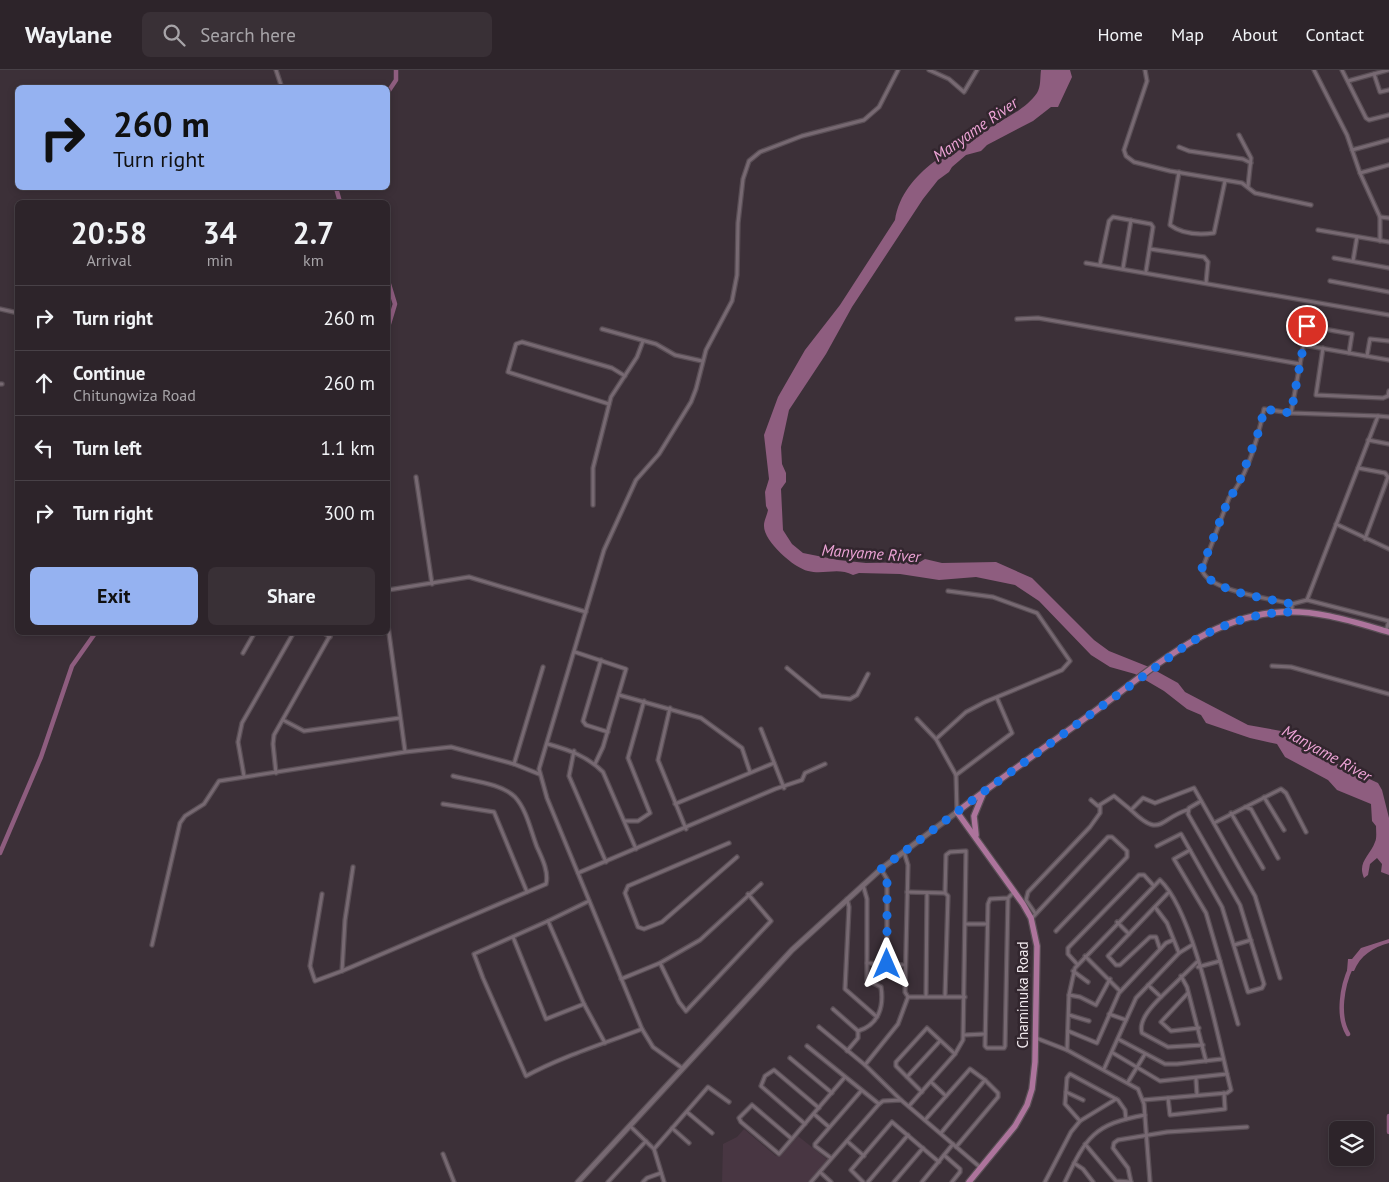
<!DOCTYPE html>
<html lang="en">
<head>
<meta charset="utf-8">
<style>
  :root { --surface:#2d242a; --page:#393036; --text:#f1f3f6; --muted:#a7a4a8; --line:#484147; --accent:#95b2f1 }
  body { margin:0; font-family:"PT Sans",sans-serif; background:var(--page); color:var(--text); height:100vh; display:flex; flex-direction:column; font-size:19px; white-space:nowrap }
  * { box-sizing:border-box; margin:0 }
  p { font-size:16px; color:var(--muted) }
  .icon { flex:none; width:28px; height:28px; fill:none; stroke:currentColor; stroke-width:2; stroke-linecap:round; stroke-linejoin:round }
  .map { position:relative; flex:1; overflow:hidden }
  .panel { position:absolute; left:15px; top:130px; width:375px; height:435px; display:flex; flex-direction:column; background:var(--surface); border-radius:8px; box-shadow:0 2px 8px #0003,0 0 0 1px var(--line) }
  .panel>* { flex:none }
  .hud { position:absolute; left:15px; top:15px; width:375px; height:105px; border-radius:8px; box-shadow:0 2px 8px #0003,0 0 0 1px var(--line); background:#95b2f1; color:#111; overflow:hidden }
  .tools { position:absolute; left:1329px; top:1051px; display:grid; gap:10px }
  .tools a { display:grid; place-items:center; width:45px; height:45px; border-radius:8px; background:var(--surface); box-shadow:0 2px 8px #0003,0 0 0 1px var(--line); font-size:25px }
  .pin { position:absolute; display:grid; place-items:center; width:42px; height:42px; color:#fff; margin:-21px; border:2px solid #fff; border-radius:50%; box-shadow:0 1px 5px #0007 }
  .me { position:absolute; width:55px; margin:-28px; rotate:0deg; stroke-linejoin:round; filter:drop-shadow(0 0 4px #0008) }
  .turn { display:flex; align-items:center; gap:18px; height:105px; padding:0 15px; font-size:22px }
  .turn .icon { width:65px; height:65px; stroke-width:2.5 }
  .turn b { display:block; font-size:35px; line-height:42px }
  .eta { display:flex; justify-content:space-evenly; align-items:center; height:85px; text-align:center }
  .eta b { font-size:30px; font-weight:600; line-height:35px }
  .cta { display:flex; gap:10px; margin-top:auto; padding:10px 15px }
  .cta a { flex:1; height:58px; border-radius:8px; background:var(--accent); color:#111; font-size:20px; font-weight:600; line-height:58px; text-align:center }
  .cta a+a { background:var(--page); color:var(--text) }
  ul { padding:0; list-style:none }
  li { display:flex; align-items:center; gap:15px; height:65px; padding:0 15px; border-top:1px solid var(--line) }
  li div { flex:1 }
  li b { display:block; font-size:19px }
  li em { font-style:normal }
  header { display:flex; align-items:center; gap:30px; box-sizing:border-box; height:70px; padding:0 25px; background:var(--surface); border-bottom:1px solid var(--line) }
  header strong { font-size:24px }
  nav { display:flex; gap:28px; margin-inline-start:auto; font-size:18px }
  .search { width:350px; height:45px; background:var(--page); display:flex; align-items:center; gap:12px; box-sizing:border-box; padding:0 18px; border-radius:8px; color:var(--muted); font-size:19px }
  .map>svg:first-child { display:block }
  .built { fill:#483642 }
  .water { fill:#8e5d7f }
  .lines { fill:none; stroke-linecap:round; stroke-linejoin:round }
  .river { stroke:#8e5d7f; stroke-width:4.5 }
  .minor-casing { stroke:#594e55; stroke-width:5.5 }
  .secondary-casing { stroke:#594e55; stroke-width:7 }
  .primary-casing { stroke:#594e55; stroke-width:8 }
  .minor { stroke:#776972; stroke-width:3 }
  .secondary { stroke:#776972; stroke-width:4.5 }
  .primary { stroke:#ad749c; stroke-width:5.5 }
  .route { stroke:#1a73e8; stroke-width:9; stroke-dasharray:0 16.2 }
  .labels { text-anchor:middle; stroke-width:5; stroke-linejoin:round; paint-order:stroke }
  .street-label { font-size:15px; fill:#f1e9ee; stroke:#32262e }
  .water-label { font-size:16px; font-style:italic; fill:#eea4d7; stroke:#32262e }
</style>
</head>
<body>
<header>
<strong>Waylane</strong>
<div class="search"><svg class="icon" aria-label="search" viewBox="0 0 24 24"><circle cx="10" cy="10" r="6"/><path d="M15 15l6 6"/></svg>Search here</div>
<nav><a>Home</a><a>Map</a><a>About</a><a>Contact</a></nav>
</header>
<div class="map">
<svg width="1389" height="1112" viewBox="0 0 1389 1112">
  <rect width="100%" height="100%" fill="#3c3038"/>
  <polygon class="built" points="744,1059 776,1086 780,1086 798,1066 828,1090 808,1112 722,1112 723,1074 737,1067"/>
  <g class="water">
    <path d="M1041,0H1070L1072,7L1058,37H1051L1033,51L987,75L981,81L966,85L952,97L949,102L938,110L923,129L852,237L826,284L789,340L781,377L782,394L786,403V412L781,419L783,460L792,474L803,483L838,490L866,493L920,492L925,489L942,493L996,492L1032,508L1094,570L1109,581L1149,597L1178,613L1185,622L1248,655L1292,663L1335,693L1378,713L1382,720L1389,748V805L1381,802L1382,794L1377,788L1370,794L1368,805L1364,808C1357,792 1370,786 1375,772C1377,768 1376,761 1376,756L1372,751L1371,734L1337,720L1328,710L1285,687L1277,674L1250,668L1206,653L1201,645L1187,639L1164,621L1135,604L1110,597L1091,585L1039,531L1015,515L976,507L939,510L900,504L859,503L853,505C838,497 824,505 808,501C794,498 763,471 764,455C764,451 767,445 768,440L766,436L765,422L769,409L764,365L778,327L805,280L840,235L895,150C903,100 958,76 998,53C1013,44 1027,37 1037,23C1041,17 1040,7 1041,0Z"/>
    <path d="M1389,869V873C1373,877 1360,886 1354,901H1347L1348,889H1352L1361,878Z"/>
  </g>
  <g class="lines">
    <g class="river">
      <polyline points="388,22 396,10 396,0"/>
      <polyline points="336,118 340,132"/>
      <polyline points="388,211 395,234 388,257"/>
      <polyline points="0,783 41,687 72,596 96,562"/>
      <path d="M1348,964C1337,946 1342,916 1351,897"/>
      <polyline points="1389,1046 1389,1062"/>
    </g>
    <g class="minor-casing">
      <g id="minor">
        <polyline points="276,0 282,18"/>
        <polyline points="929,0 949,9 964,22 977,0"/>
        <polyline points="1145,0 1147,11 1124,80 1126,86 1134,92 1170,101 1242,113 1255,123 1311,135"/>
        <polyline points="1314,0 1347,65 1360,103 1380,147 1380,171"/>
        <polyline points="1342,0 1366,48 1369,50 1389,45"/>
        <polyline points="1374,4 1380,22 1389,20"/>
        <polyline points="1348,11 1388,0"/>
        <polyline points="1239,65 1251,88 1248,116"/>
        <polyline points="1179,77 1189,81 1243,89 1251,93"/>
        <polyline points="1352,80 1389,70"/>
        <path d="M1179,102L1170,155C1182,164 1199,165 1214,163L1225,111"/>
        <polyline points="1360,103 1389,95"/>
        <polyline points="1380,147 1389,148"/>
        <polyline points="1318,160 1389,172"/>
        <polyline points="1150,179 1204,187 1208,192 1206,213"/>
        <polyline points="1334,188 1389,198"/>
        <polyline points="1353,191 1357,167"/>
        <polyline points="1086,193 1389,245"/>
        <polyline points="1100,194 1109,151 1113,147 1151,154 1153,157 1146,201"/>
        <polyline points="1123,198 1131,150"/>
        <polyline points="1330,211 1389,222"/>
        <polyline points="0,239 18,243"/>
        <polyline points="1017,249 1038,248 1300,294"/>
        <polyline points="1307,256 1352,264 1349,283"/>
        <polyline points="602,259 656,274 675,285 702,291"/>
        <polyline points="1303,275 1389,290"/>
        <polyline points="1323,278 1316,325 1383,328 1388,326 1389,321"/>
        <polyline points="1367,286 1370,269 1389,271"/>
        <polyline points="0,314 2,314"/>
        <polyline points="609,334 508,302 516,274 522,272 612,298 625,306"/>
        <polyline points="1291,343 1309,245"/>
        <polyline points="1368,370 1389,374"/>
        <polyline points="1358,398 1385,403 1388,407 1365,469"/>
        <polyline points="416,407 432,514"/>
        <polyline points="593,435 593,398 611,327 637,287 643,271"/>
        <polyline points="1336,454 1389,479"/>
        <polyline points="388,520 469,507 586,542"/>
        <polyline points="1307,530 1389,551 1386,561"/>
        <path d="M1292,534C1273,529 1208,521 1202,500L1229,428C1248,405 1258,368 1264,339L1291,343L1378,346"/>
        <polyline points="1292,542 1292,534 1307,530 1378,346 1389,347"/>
        <polyline points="388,556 405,681"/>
        <polyline points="322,562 330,567"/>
        <polyline points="575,582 626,599 603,677 595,694"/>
        <polyline points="243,583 255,562"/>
        <polyline points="601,590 583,651 586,655 608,662"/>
        <polyline points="1272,596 1291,597 1389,624"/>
        <polyline points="787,598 821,626 850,629 857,625 868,604"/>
        <polyline points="619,625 701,648 742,678 750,702"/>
        <polyline points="670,638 658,690 686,759"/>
        <polyline points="917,649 936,669 956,705 957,741"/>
        <polyline points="283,650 304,661 400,648"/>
        <polyline points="761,659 784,718"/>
        <polyline points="936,669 966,642 985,632 1062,600 1070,591 1037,543 993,527 948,521"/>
        <path d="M548,674C569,680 587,686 603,702L636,779"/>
        <polyline points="574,681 569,706 606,792"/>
        <polyline points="514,694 543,597"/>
        <polyline points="276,703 273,674 274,665 332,562"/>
        <polyline points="956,705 1012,663 997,628"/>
        <polyline points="244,706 238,672 242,653 294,562"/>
        <polyline points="1264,727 1284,760"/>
        <polyline points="1091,730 1098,736 1114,726 1131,740 1143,728 1155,733 1194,718 1255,826 1280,908"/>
        <polyline points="443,734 494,742 527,822"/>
        <polyline points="675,734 774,693"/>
        <polyline points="1245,737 1251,739 1278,788"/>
        <path d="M1131,740C1161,769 1159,749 1187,740"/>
        <polyline points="1231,743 1263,798"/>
        <polyline points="625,751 638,751 650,743 628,688 644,631"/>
        <polyline points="1214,753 1281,719 1286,723 1306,762"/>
        <polyline points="729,773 628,816 625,823 638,857 644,859 662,852 737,787"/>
        <polyline points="1157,776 1181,764 1222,837 1248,922 1262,918 1264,914 1240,835 1188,744 1189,738 1201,731"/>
        <polyline points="1190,780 1174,789 1206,843 1220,891 1198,897"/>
        <polyline points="904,782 908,795 905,922 908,927 965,927"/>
        <polyline points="881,799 887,809 887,894"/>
        <polyline points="578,803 775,719 802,710 805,703 825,694"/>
        <polyline points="907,822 945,823 948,826 945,926"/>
        <path d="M322,824L310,896L315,911L342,901L546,814C549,802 542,788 537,777C531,762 527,740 515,727C501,713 471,711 453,706"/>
        <polyline points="1008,828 1005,976 1004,978 987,978 985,976 988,834 990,829 1008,828 1014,822"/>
        <polyline points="847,829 849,837 845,919 877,947"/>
        <polyline points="1155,837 1167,853 1179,883"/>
        <polyline points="1035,843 1026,830 1028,822 1090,757 1100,743 1100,735"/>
        <polyline points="1032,848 1108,767 1112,767 1127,781 1127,787 1056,861"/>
        <polyline points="548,851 589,831"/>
        <polyline points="1117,852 1129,864"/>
        <polyline points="966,854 987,854"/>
        <polyline points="513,867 546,949 584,934"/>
        <polyline points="152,875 180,753 185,746 204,734 219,711 405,682 451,677 514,694 539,704"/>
        <polyline points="1234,875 1251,870"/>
        <polyline points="1160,879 1156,867 1150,867 1120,895 1116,895 1108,886 1168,823"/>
        <polyline points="1085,886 1120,921"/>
        <polyline points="1220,891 1238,954"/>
        <polyline points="660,893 679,932 686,941 771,851 748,824"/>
        <polyline points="867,893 905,895"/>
        <polyline points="1077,894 1068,884 1068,878 1139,805 1144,805 1153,815"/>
        <polyline points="342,901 345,850 353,797"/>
        <polyline points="1073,901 1088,912"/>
        <polyline points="1181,906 1187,917 1206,991"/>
        <polyline points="621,909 660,893 700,870 761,814"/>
        <path d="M1148,915L1161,927C1153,935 1138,950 1142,963L1168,977L1203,975"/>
        <polyline points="1188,923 1161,952 1171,961 1199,958"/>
        <polyline points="1069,925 1080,927 1096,935 1110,909"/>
        <polyline points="926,926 927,823"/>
        <polyline points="1161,927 1197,892"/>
        <polyline points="833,939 858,961"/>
        <polyline points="1109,944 1126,950"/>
        <polyline points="1069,945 1089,951"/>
        <polyline points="819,957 865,995"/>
        <polyline points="1068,961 1097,973 1119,923 1166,873 1173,870"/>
        <polyline points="964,965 985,964"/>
        <polyline points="1036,968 1067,980 1138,1019 1144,1034 1150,1112"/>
        <polyline points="1118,969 1165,994 1177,994 1222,989"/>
        <path d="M605,973L584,934L548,851L474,884L483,908L526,1006C563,986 603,974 642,959"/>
        <polyline points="807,976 879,1034"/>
        <path d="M1067,980L1069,925L1075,898L1160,810C1195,843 1218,970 1231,1020L1227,1023L1143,1030"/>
        <path d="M847,981L858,968V961C879,955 884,936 881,917L867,910V829L863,815"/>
        <polyline points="1113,983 1160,1011 1227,1004"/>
        <polyline points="790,988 832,1023"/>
        <polyline points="682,998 653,977 642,959 547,728 539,699 604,480 636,410 659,384 691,332 696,319 706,280 732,231 737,205 738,153 743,109 749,91 760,82 802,66 864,50 879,37 898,0"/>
        <polyline points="1104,999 1136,928 1179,883 1192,875"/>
        <polyline points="907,1007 940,971"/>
        <polyline points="1196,1009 1197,1025"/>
        <polyline points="931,1012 946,1026"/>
        <polyline points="1128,1012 1145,984"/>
        <polyline points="922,1022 896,996 896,992 927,958 955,984"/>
        <polyline points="1066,1022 1083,1030"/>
        <polyline points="1168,1028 1170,1045 1225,1039 1224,1023"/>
        <polyline points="901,1030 865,995 898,954 908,927"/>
        <polyline points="909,1036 955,984 963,970 966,781 950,782 946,785 945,823"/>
        <polyline points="687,1042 712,1063"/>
        <polyline points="814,1044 829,1057"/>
        <polyline points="925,1050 970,999 985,1010 941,1063"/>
        <polyline points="1080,1051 1065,1034 1067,1008 1070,1004 1118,1030 1125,1040 1126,1049"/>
        <polyline points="805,1054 761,1016 765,1006 774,1000 819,1038"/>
        <polyline points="630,1056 654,1079 664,1112"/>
        <polyline points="672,1058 689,1073"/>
        <polyline points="792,1069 752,1035 739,1048 741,1052 779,1084 845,1007"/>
        <polyline points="847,1071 864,1086"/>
        <polyline points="1085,1074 1116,1111 1131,1112"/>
        <polyline points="956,1077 998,1027 998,1023 985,1010"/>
        <polyline points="654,1079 708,1017 729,1032"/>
        <polyline points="443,1084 454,1112"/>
        <polyline points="944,1085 960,1099 960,1102 952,1112"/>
        <polyline points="831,1088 815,1076 815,1074 861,1021"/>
        <polyline points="1074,1093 1083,1099 1093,1112"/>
        <polyline points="820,1102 831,1112"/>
        <polyline points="608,1112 646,1071"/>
        <polyline points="643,1112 647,1108 661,1103"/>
        <polyline points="811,1112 879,1034 883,1031 901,1030 981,1098"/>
        <polyline points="863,1112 851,1100 892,1052 939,1092"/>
        <polyline points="868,1112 908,1065"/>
        <polyline points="894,1112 923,1078"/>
        <polyline points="922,1112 953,1074"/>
        <polyline points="1045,1112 1071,1062 1080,1051 1116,1029"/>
        <path d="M1065,1112C1086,1067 1094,1054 1145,1045"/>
        <polyline points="1131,1112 1128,1098 1113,1078 1114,1073 1118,1070 1167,1062 1247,1057"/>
      </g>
    </g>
    <g class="secondary-casing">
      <polyline id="secondary" points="578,1112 792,880 881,799 957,742"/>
    </g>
    <g class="primary-casing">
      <g id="primary">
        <polyline points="976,765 974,746 983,724"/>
        <path d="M969,1112L1015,1056L1027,1035L1032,1019L1035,992L1037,876L1031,848L1023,834L957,742C1001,708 1047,676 1091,644C1149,602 1207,546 1282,542C1319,540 1354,552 1389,562"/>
      </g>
    </g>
    <use href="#minor" class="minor"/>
    <use href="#secondary" class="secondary"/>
    <use href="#primary" class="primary"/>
  </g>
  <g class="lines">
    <path class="route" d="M887,894V809L881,799L986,720L1189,573C1221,555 1255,542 1292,542V534C1263,527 1228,525 1204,505L1202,497L1229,428L1237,418L1260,358L1264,339L1291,343L1307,256"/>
  </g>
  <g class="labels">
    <g class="street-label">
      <text transform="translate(1023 925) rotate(-90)" y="5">Chaminuka Road</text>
    </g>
    <g class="water-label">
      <text transform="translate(975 59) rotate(-35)" y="6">Manyame River</text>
      <text transform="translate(871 483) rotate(4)" y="6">Manyame River</text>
      <text transform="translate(1327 683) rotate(29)" y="6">Manyame River</text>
    </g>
  </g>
</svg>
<div class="tools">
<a><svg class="icon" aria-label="layers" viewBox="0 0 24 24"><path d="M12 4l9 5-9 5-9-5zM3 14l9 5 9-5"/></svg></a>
</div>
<div class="pin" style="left:1307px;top:256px;background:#d93025"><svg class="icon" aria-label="arrive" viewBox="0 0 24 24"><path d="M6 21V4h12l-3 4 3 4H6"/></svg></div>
<svg class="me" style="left:887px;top:894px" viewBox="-20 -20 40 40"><path d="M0-17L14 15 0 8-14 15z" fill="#1a73e8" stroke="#fff" stroke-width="4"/></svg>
<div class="hud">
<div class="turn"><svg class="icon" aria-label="right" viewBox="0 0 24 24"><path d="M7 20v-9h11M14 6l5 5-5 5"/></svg><div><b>260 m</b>Turn right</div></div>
</div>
<section class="panel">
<div class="eta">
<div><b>20:58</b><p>Arrival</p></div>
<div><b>34</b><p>min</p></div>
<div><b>2.7</b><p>km</p></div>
</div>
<ul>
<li><svg class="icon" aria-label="right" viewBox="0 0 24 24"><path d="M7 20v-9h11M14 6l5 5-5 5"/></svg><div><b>Turn right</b></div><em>260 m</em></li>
<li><svg class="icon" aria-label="ahead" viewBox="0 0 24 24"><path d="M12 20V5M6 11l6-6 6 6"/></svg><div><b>Continue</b><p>Chitungwiza Road</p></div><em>260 m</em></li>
<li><svg class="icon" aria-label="left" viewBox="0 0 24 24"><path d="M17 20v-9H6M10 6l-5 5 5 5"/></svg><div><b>Turn left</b></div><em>1.1 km</em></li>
<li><svg class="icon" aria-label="right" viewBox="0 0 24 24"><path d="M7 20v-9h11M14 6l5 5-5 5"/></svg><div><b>Turn right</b></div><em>300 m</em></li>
</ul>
<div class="cta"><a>Exit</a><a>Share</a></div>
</section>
</div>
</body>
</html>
